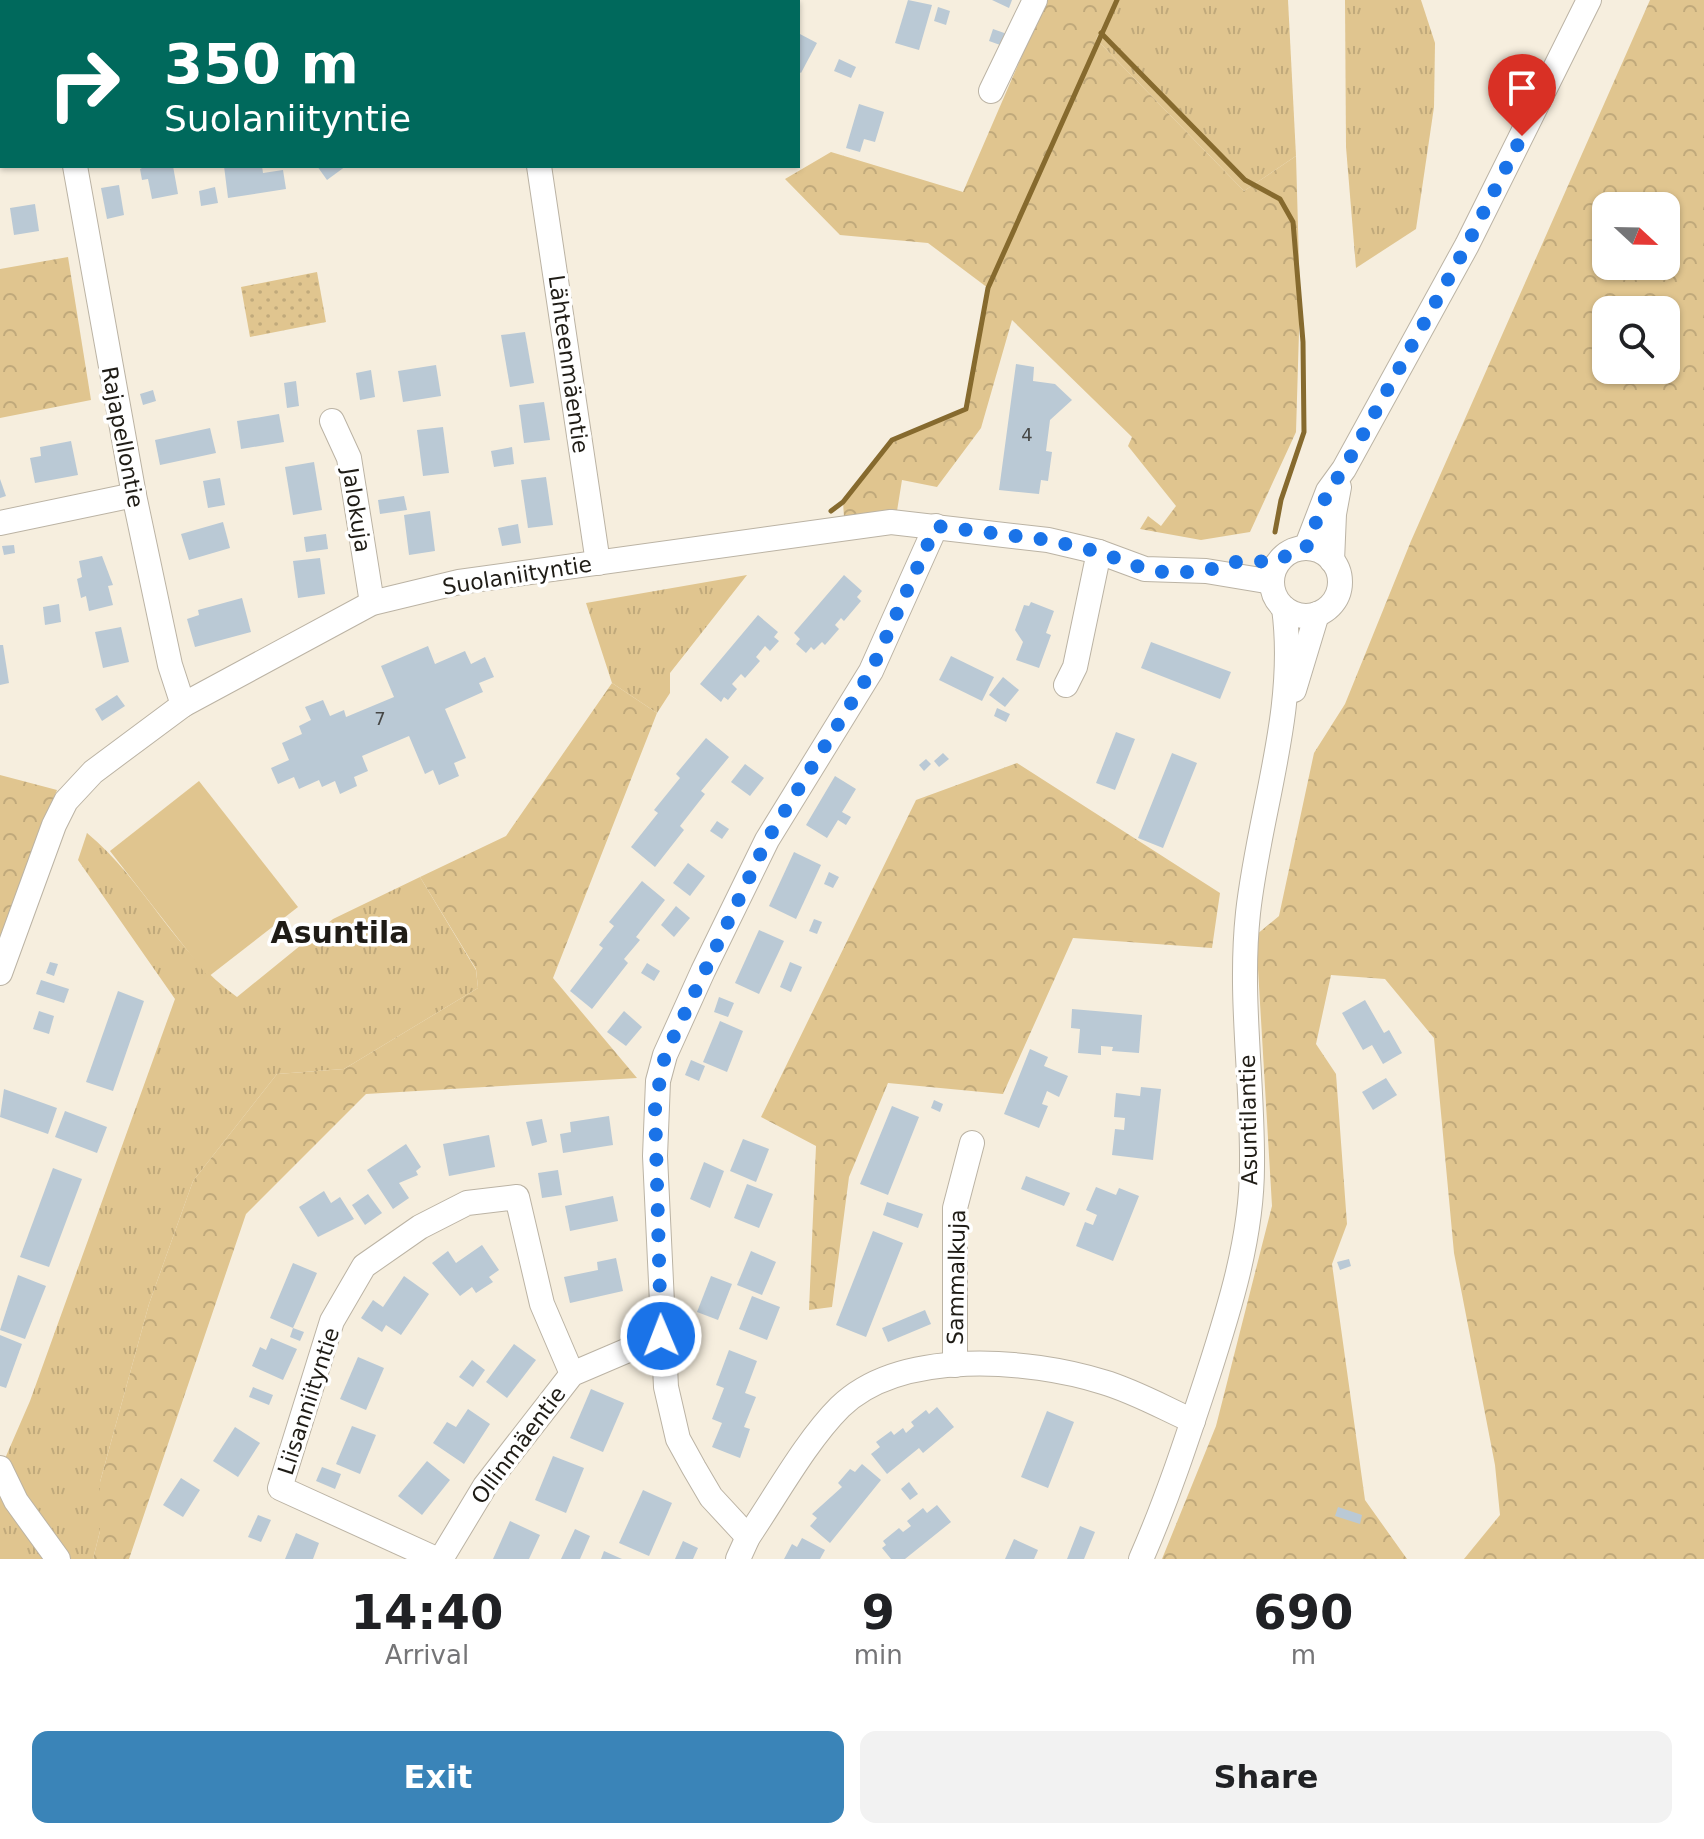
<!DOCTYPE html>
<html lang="en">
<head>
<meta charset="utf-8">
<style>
  :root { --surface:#fff; --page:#f2f2f2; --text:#202124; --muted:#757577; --accent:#3a84b8 }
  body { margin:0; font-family:"DejaVu Sans",sans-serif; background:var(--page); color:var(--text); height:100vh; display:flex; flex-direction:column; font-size:30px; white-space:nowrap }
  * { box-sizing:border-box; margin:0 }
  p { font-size:26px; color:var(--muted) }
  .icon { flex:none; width:44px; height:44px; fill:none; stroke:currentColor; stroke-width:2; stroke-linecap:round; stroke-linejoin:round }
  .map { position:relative; height:1559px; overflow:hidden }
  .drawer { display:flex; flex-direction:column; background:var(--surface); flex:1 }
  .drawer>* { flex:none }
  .banner { position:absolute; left:0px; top:0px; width:800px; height:168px; box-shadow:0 2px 6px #0004; background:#00695c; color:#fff; overflow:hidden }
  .needle { width:52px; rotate:112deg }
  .tools { position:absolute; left:1592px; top:192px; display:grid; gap:16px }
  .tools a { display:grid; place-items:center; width:88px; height:88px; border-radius:16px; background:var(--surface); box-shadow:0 2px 6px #0004; font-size:40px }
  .pin { position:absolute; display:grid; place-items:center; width:68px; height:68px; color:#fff; margin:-82px -34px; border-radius:50% 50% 50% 0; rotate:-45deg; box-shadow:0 0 8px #0007 }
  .pin .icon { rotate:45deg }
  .me { position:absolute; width:88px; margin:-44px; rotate:359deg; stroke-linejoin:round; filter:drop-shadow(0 0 6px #0008) }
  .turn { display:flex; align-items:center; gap:28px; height:168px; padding:0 32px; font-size:36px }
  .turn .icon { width:104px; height:104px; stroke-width:2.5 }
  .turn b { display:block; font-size:56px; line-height:68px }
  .eta { display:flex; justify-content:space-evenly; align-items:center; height:136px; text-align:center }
  .eta b { font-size:48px; font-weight:600; line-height:56px }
  .action { display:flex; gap:16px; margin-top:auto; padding:16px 32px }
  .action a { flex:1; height:92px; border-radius:16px; background:var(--accent); color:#fff; font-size:32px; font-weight:600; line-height:92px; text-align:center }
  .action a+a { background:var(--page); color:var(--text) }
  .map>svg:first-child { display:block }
  .grass { fill:url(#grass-tufts) }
  .forest { fill:url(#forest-crowns); fill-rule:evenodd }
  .park { fill:url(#park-dots) }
  .pitch { fill:#e0c58f }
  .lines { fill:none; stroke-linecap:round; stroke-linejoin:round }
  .stream { stroke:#866a2e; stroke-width:5 }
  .building { fill:#bac9d5 }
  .minor-casing { stroke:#bbb3a4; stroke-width:26 }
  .minor { stroke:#fff; stroke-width:24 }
  .route { stroke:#1a73e8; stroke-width:14; stroke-dasharray:0 25.2 }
  .labels { text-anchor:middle; stroke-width:7; stroke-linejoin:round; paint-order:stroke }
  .number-label { font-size:18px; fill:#464746 }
  .street-label { font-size:22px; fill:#1f1c16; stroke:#fff }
  .district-label { font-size:30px; font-weight:bold; fill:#1f1c16; stroke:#fff }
</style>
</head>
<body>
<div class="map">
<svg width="1704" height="1559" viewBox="0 0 1704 1559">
  <defs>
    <pattern id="grass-tufts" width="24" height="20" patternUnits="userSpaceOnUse" patternTransform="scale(2)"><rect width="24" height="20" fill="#e0c58f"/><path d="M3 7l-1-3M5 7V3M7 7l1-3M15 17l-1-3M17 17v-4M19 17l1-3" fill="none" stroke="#c0a97b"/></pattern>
    <pattern id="forest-crowns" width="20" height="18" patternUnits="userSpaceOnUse" patternTransform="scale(2)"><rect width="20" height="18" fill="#e0c58f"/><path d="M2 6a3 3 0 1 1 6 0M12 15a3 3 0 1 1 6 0" fill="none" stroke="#c0a97b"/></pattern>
    <pattern id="park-dots" width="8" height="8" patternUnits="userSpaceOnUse" patternTransform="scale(2)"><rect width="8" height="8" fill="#e0c58f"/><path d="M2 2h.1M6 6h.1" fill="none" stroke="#c0a97b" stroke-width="1.8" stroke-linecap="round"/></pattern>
  </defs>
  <rect width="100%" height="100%" fill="#f6eede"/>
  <g class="grass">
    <polygon points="1116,0 1288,0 1296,156 1244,191 1096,39"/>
    <polygon points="1345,0 1421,0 1435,43 1434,107 1416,229 1356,268 1346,147"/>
    <polygon points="747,575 670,673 670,693 657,713 612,683 586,603"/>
    <path d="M87,833C145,881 176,954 237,997L333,919L420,877L476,970L478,988L344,1069L277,1074L193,1181L149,1304L100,1482V1531L93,1559H0V1470L30,1401L175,999L78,860Z"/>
  </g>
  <g class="forest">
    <polygon points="1046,0 1116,0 1096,39 1244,191 1296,156 1300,298 1296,432 1250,532 1201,540 1140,529 1148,516 1161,526 1176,506 1128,446 1132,437 1012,320 981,428 937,487 902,480 897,511 844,517 843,502 892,440 965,409 988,288 928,243 840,235 785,179 831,152 963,192"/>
    <path d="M1650,0H1704V1559H1464L1500,1515L1495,1465L1454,1253L1434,1038L1385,979L1331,975L1316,1044L1336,1074L1347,1224L1332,1264L1365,1500L1407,1559H1162L1216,1426L1272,1206L1256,935L1279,916L1314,753L1345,704L1411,541ZM1606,206H1666V266H1606ZM1606,310H1666V370H1606Z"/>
    <polygon points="68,257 91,400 0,418 0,269"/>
    <polygon points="612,683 657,713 553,978 637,1078 366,1094 246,1214 129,1559 93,1559 100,1531 100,1482 149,1304 193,1181 277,1074 344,1069 478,988 476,969 420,877 506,836"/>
    <polygon points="1017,763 1220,893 1212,948 1073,938 1003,1094 888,1083 849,1177 832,1307 809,1310 816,1146 761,1117 916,800"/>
    <polygon points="0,775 57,790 0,940"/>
  </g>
  <polygon class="park" points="317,272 326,322 250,337 241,287"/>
  <polygon class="pitch" points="199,781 298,907 208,977 110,851"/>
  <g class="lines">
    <g class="stream">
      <polyline points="1101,33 1245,180 1280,199 1293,222 1303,342 1304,432 1281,500 1275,532"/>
      <polyline points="831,511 843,502 892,440 966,409 988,288 1117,0"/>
    </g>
  </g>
  <g class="building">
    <polygon points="908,0 932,5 919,50 895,43"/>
    <polygon points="992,0 1012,0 1009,8"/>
    <polygon points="938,7 950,11 946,25 934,21"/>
    <polygon points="993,29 1007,34 1003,46 989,41"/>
    <polygon points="798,33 817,43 801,73 798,71"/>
    <polygon points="839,59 856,67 851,78 834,71"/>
    <polygon points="859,104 884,112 875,142 864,139 860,152 846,148"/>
    <polygon points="146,166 173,166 178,194 152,199 148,179 142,180 140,169"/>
    <polygon points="224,166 262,166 263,173 283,170 286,189 228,198"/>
    <polygon points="317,166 346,166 327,180"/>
    <polygon points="119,185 124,215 107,219 101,188"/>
    <polygon points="215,187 218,203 201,206 199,191"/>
    <polygon points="35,204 39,231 14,235 10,208"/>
    <polygon points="525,332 534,383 510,387 501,335"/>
    <polygon points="1016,364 1034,367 1033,381 1055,384 1072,400 1050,420 1046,451 1052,452 1048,481 1041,480 1039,494 999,490"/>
    <polygon points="436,365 441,396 403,402 398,371"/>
    <polygon points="371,370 375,397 360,400 356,373"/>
    <polygon points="296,381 299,406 287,408 284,383"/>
    <polygon points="153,390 156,401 143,405 140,394"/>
    <polygon points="544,402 550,440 524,443 519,405"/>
    <polygon points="279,414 284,442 241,449 237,421"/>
    <polygon points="443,427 449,473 423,476 417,430"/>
    <polygon points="210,428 216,453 160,465 155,440"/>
    <polygon points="71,441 78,475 35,483 30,458 41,456 40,447"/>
    <polygon points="512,447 514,464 494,467 491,451"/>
    <polygon points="314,462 322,510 293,515 285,467"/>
    <polygon points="546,477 553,525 528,528 521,480"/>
    <polygon points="220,478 225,505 208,508 203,481"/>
    <polygon points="0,479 6,496 0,498"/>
    <polygon points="404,496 407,510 380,514 378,500"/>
    <polygon points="430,511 435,551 409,555 404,515"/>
    <polygon points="223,522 230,548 189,560 181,534"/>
    <polygon points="518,524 521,543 502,546 498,528"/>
    <polygon points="326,534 328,549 306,552 304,537"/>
    <polygon points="14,545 15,553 4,555 2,546"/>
    <polygon points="102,556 113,585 108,586 113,605 89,611 86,596 81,598 77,579 82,577 79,561"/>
    <polygon points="320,558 325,594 298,598 293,561"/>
    <polygon points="844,575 862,591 857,597 861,601 844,621 841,618 835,625 839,629 825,645 822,642 814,650 811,647 806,653 796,644 800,639 794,633"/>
    <polygon points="242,598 251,632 195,647 187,619 199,615 198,610"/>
    <polygon points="1031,602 1054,611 1046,633 1051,635 1039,668 1016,660 1023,642 1015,630 1024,605 1029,606"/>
    <polygon points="59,604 61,622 45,625 43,607"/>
    <polygon points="758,615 778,632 774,637 779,641 770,651 765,646 756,657 760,661 745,678 741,674 732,684 737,689 728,700 724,697 721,702 700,684"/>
    <polygon points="121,627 129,662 103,668 95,632"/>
    <polygon points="1151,642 1231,672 1220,699 1141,668"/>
    <polygon points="0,645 3,645 9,683 0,685"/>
    <polygon points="428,646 435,664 465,651 471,664 485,657 494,677 479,683 483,692 445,709 466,758 454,763 459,776 439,785 433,770 425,774 409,736 362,756 368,771 354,777 357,786 340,794 335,781 322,787 319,780 299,789 294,777 278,784 271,768 289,760 282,743 302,734 299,726 311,720 305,707 323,700 330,716 344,710 346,717 394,697 381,666"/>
    <polygon points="951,656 994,677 982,701 939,680"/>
    <polygon points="1003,677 1019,690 1005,707 989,695"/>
    <polygon points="117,695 125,706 102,721 95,709"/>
    <polygon points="997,708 1010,714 1006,722 994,716"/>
    <polygon points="1116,732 1135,739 1115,790 1096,783"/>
    <polygon points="706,738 729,757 701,791 705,794 680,826 684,830 655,867 631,847 658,813 654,810 680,778 676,774"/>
    <polygon points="943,753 949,759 939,767 934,761"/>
    <polygon points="1172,753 1197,763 1163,848 1138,838"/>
    <polygon points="926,759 931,764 924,771 919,765"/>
    <polygon points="745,764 764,778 750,796 731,782"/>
    <polygon points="835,776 856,789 842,812 851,817 846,825 838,820 827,838 806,825"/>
    <polygon points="717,821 729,829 722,839 710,831"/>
    <polygon points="794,852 821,865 796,919 769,906"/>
    <polygon points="688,863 705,876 690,896 673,883"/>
    <polygon points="829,872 839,877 833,888 824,884"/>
    <polygon points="642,881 665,900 636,937 640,940 624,959 628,963 592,1009 570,991 603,948 599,945 614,926 609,922"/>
    <polygon points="676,906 690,918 674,937 661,925"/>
    <polygon points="814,919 822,922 817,934 809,931"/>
    <polygon points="759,930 784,941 759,994 735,983"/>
    <polygon points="50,962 58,964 54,976 46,973"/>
    <polygon points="790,962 802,967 791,992 780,987"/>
    <polygon points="647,963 660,971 654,981 641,973"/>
    <polygon points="41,980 69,989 64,1003 36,994"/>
    <polygon points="118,991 144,1001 113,1091 86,1082"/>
    <polygon points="719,997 734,1003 728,1017 714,1012"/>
    <polygon points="1365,1000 1384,1033 1389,1030 1402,1053 1383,1064 1372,1045 1363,1050 1342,1013"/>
    <polygon points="1072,1009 1142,1015 1139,1053 1112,1051 1113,1047 1101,1046 1101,1055 1078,1053 1080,1029 1071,1028"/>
    <polygon points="39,1011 54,1016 49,1034 33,1029"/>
    <polygon points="624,1011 642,1027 626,1046 607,1032"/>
    <polygon points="720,1021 743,1031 727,1072 703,1062"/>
    <polygon points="1030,1049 1048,1057 1044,1066 1068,1076 1059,1097 1047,1091 1042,1104 1048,1106 1039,1128 1004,1114"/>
    <polygon points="691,1060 705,1066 699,1081 685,1075"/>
    <polygon points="1386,1078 1397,1095 1373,1110 1362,1092"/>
    <polygon points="1141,1087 1161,1089 1153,1160 1112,1155 1115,1129 1124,1130 1125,1118 1114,1117 1116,1093 1140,1096"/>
    <polygon points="4,1089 57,1108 48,1134 0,1117"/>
    <polygon points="934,1100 943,1104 940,1112 931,1108"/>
    <polygon points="892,1106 919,1117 888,1195 860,1184"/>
    <polygon points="65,1111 107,1127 97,1153 55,1137"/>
    <polygon points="609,1116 613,1145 563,1153 560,1134 571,1132 570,1122"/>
    <polygon points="542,1119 547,1142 532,1146 526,1122"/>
    <polygon points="489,1135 495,1167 449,1176 443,1144"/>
    <polygon points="743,1139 769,1149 756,1182 730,1171"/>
    <polygon points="406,1144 421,1167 416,1171 418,1175 399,1183 409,1198 393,1209 367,1170"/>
    <polygon points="704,1162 724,1171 710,1208 690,1199"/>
    <polygon points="53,1168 82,1179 49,1267 20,1257"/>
    <polygon points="558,1170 562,1195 542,1198 538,1173"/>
    <polygon points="1026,1176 1070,1193 1064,1206 1021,1189"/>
    <polygon points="747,1184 773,1194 759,1228 734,1218"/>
    <polygon points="1096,1187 1116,1195 1119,1188 1139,1196 1113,1261 1076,1246 1085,1222 1093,1225 1097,1215 1086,1210"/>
    <polygon points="324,1191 331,1203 340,1197 354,1219 318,1237 299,1207"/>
    <polygon points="368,1194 382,1213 365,1225 352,1205"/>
    <polygon points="613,1196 618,1221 570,1231 565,1206"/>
    <polygon points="887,1202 923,1214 918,1228 883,1215"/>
    <polygon points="873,1231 903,1243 866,1337 836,1325"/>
    <polygon points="482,1245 499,1270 489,1277 493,1282 476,1293 472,1287 460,1296 432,1263 448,1251 456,1263"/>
    <polygon points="751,1251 776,1262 762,1295 737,1285"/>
    <polygon points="616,1258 623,1291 570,1303 564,1277 598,1270 597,1262"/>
    <polygon points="1349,1259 1351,1266 1340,1270 1337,1262"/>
    <polygon points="293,1263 317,1273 293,1328 304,1332 300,1341 290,1337 293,1328 270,1318"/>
    <polygon points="18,1275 46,1286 25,1339 0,1330"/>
    <polygon points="404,1276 429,1294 401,1335 386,1325 382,1332 361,1318 373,1300 383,1307"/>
    <polygon points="711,1276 732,1284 718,1320 697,1312"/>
    <polygon points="752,1296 780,1307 767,1340 739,1329"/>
    <polygon points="925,1310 931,1324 888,1342 882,1328"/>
    <polygon points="0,1335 22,1344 6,1388 0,1386"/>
    <polygon points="271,1338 297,1349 283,1380 252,1366 260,1347 266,1350"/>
    <polygon points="514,1344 536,1360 507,1398 486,1382"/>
    <polygon points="729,1350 757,1361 745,1393 756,1397 744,1427 750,1429 740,1458 712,1447 722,1423 712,1419 724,1388 716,1385"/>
    <polygon points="358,1357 384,1368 366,1410 340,1399"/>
    <polygon points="472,1360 485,1370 473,1387 459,1377"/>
    <polygon points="253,1387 273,1395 269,1405 249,1397"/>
    <polygon points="591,1389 624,1403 603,1452 570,1438"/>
    <polygon points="937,1407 954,1427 923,1453 919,1448 887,1474 871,1454 880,1447 876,1442 891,1431 894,1435 903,1428 906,1433 914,1426 911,1422 926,1410 929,1414"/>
    <polygon points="468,1409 490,1424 464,1464 433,1443 447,1422 456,1427"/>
    <polygon points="1047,1411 1074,1422 1048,1488 1021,1477"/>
    <polygon points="352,1426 376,1435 360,1474 336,1464"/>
    <polygon points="235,1427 260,1443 238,1477 213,1461"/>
    <polygon points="553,1456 584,1468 566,1513 535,1500"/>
    <polygon points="427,1461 450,1480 422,1515 398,1496"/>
    <polygon points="862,1464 881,1480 830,1543 810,1526 817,1518 812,1514 842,1487 838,1483 850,1469 855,1472"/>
    <polygon points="322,1467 341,1474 335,1489 316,1481"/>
    <polygon points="181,1478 200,1490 183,1517 163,1505"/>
    <polygon points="909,1482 918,1494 910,1500 901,1489"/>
    <polygon points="643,1490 672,1503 649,1556 619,1543"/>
    <polygon points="937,1505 951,1522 905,1559 891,1559 882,1548 886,1545 883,1541 899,1528 903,1532 911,1526 907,1521 923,1508 927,1513"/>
    <polygon points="1338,1507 1362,1515 1360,1524 1335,1516"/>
    <polygon points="258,1515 271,1520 261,1542 248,1537"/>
    <polygon points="510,1521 540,1535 529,1559 493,1559"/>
    <polygon points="1080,1526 1095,1532 1084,1559 1067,1559"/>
    <polygon points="575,1529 590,1536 580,1559 561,1559"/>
    <polygon points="296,1533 319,1543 313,1559 285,1559"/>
    <polygon points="802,1538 825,1550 820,1559 784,1559 792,1544 797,1547"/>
    <polygon points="1014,1539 1038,1550 1034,1559 1005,1559"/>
    <polygon points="683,1541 698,1548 693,1559 675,1559"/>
    <polygon points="604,1551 622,1559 601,1559"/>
  </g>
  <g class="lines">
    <g class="minor-casing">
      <g id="minor">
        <polyline points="46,0 47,2"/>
        <polyline points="514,0 515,2"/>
        <polyline points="991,91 1035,0"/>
        <polyline points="0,146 2,145"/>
        <polyline points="75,166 134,495 170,665 183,705"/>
        <polyline points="539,166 598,563"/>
        <polyline points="332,421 349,458 372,603"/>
        <polyline points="0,523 134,495"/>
        <polyline points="1306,548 1328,491 1344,469 1467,245 1589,0"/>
        <circle cx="1306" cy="582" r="34"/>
        <polyline points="1332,561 1334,514 1339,487"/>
        <polyline points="1066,685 1075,667 1099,552"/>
        <polyline points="1294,690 1317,614"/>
        <polyline points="0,973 54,825 66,801 93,772 183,705 372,603 459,582 891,522 1048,540 1099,552 1145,569 1206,571 1272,582"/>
        <polyline points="955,1365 955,1208 972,1143"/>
        <polyline points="0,1468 16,1501 58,1559"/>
        <polyline points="748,1537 711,1497 694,1468 678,1439 666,1387 655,1156 658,1081 665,1055 703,971 767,840 871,671 936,526"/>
        <polyline points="436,1559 280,1488 332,1321 364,1266 420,1227 467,1203 517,1197 542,1304 572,1374"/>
        <polyline points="441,1559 485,1486 572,1374 661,1336"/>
        <path d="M738,1559L748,1537C776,1496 806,1441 840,1407C901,1348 1029,1359 1103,1382C1134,1391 1164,1408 1193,1421"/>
        <path d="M1141,1559C1167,1500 1187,1439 1207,1378C1229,1310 1252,1238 1252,1166C1253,1081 1239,997 1248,913C1259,812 1298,710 1284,608"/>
      </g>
    </g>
    <use href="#minor" class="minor"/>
  </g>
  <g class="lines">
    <polyline class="route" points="661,1336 655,1106 665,1055 767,840 871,671 936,526 1048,540 1099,552 1145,569 1170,573 1206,571 1233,562 1279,561 1291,552 1306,548 1328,491 1344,469 1467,245 1522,136"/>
  </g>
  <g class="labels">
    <g class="number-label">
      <text x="1027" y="441">4</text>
      <text x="380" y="725">7</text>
    </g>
    <g class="street-label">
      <text transform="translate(569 364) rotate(82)" y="8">Lähteenmäentie</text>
      <text transform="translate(123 437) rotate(79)" y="8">Rajapellontie</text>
      <text transform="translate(357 510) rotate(81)" y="8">Jalokuja</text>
      <text transform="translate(517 575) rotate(-9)" y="8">Suolaniityntie</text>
      <text transform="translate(1248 1120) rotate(-91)" y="8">Asuntilantie</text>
      <text transform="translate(956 1277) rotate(-89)" y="8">Sammalkuja</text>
      <text transform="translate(308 1401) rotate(-72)" y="8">Liisanniityntie</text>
      <text transform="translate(518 1445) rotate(-53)" y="8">Ollinmäentie</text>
    </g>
    <g class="district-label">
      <text x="340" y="943">Asuntila</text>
    </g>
  </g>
</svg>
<div class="tools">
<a><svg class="needle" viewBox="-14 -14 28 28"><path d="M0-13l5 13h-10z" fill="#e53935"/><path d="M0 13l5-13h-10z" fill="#757577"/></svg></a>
<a><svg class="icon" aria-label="search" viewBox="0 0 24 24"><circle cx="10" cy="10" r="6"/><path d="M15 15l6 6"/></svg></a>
</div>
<div class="pin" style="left:1522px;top:136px;background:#d93025"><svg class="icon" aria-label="arrive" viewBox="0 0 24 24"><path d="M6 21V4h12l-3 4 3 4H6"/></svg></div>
<svg class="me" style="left:661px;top:1336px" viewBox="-20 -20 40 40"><circle r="17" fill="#1a73e8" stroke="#fff" stroke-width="3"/><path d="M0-11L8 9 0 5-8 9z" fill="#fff"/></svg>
<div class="banner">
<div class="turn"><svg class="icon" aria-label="right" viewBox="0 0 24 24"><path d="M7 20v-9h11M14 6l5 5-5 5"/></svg><div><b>350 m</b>Suolaniityntie</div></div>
</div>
</div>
<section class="drawer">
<div class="eta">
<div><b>14:40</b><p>Arrival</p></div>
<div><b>9</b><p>min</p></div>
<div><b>690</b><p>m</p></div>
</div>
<div class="action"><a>Exit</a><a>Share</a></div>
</section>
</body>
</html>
